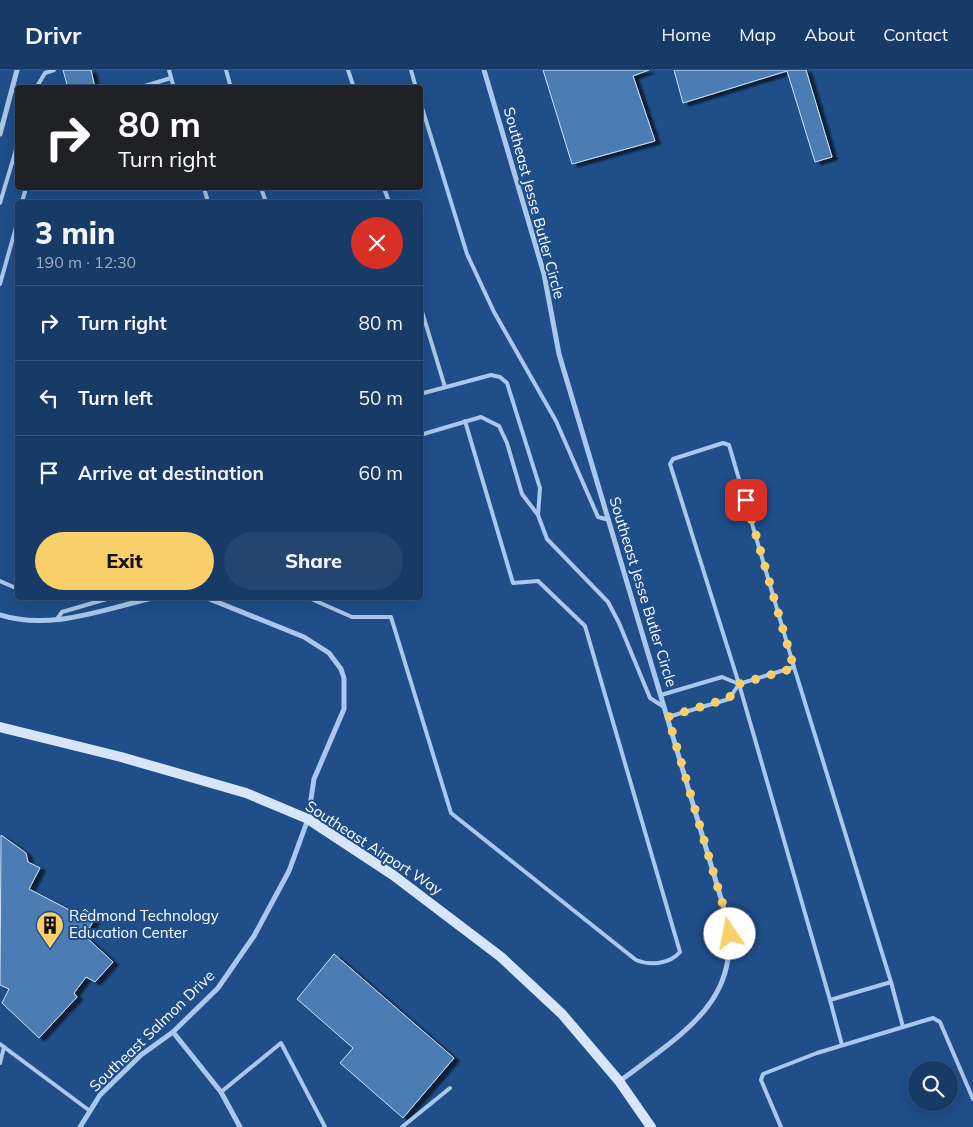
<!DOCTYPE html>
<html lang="en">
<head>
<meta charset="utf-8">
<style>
  :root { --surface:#173a67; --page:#244570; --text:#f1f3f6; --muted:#9eadc0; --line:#36547b; --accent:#f9cf6a }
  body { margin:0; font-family:Mulish,sans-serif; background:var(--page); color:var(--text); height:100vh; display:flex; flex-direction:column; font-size:19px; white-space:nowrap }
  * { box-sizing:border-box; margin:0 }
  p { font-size:16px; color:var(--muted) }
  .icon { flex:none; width:28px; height:28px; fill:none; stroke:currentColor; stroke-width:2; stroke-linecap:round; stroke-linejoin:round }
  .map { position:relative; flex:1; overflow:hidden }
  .side { position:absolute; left:15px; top:130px; width:408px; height:400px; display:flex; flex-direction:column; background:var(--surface); border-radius:5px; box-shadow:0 5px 20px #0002,0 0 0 1px var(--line) }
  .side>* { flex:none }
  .guide { position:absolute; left:15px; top:15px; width:408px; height:105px; border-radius:5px; box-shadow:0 5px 20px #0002,0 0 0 1px var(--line); background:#202124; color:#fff; overflow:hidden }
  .tools { position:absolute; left:908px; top:991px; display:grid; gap:10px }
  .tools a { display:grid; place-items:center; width:50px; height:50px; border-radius:50%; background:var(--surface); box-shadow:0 5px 20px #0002,0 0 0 1px var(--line); font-size:25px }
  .pin { position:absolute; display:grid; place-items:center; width:42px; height:42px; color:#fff; margin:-21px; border-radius:10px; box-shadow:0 2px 8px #0006 }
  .me { position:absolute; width:55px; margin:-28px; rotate:348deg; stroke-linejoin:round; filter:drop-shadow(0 0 4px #0008) }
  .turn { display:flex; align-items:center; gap:18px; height:105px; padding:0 20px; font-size:22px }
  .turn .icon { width:65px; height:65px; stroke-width:2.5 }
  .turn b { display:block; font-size:35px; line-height:42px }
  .round { display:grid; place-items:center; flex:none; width:52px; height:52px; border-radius:26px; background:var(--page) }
  .summary { display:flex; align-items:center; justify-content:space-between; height:85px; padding:0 20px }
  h1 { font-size:30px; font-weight:800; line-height:38px }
  .primary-button { display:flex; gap:10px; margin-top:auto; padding:10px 20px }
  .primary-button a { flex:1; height:58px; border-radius:30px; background:var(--accent); color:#111; font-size:20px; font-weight:800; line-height:58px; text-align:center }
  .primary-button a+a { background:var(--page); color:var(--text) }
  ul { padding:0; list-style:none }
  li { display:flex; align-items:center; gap:15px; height:75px; padding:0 20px; border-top:1px solid var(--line) }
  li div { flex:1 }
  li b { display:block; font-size:19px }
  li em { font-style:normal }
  header { display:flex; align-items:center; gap:30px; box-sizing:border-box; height:70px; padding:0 25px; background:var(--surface); border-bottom:1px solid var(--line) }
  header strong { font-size:24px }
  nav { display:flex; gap:28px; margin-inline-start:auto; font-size:18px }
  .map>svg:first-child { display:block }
  .building { fill:#4c7bb3; stroke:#cfe2f8; filter:url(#shadow) }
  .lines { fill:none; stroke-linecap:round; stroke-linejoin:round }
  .lane { stroke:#aac8eb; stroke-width:4 }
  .street { stroke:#aac8eb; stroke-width:5 }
  .secondary { stroke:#d6e5f8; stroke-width:10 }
  .route { stroke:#f9cf6a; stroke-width:9; stroke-dasharray:0 16.2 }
  .labels { text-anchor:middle; stroke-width:4; stroke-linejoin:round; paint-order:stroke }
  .street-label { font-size:15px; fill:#fff; stroke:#1f4e89 }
  .poi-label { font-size:15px; fill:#fff; stroke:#1f4e89; text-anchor:start }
</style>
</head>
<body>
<header>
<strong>Drivr</strong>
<nav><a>Home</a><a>Map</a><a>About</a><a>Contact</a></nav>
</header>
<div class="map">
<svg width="973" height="1057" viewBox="0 0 973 1057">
  <defs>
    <filter id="shadow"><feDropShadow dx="5.5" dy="3" stdDeviation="1" flood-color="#0009"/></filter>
  </defs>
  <rect width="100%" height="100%" fill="#1f4e89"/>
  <g class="building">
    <polygon points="63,0 91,0 95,18 68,18"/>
    <polygon points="543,0 649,0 633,6 655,71 572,94"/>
    <polygon points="674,0 806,0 832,87 815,92 787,1 683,33"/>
    <polygon points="1,765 26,783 28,792 40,798 29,819 79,845 85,839 95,848 85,866 113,892 95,912 86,907 74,923 77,927 39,968 2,933 9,919 0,915"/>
    <polygon points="334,884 454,988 403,1048 340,993 353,978 297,929"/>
  </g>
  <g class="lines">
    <g class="lane">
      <polyline points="169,0 174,18"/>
      <polyline points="226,0 231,18"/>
      <polyline points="348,0 354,18"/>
      <polyline points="411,0 416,18"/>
      <polyline points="36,18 45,3 54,0"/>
      <polyline points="138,18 171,8"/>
      <polyline points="420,31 467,184 494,242 556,351 598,447 609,450"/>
      <polyline points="204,118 208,132"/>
      <polyline points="261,118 266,132"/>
      <polyline points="384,118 389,132"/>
      <polyline points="22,132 26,118"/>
      <polyline points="0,133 18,73"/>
      <polyline points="0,214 18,150"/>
      <polyline points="420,235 445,317"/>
      <polyline points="420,324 491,305 500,307 507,313 540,418 538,445 547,469 608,532 619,553 650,628 664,637"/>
      <polyline points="420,365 481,347 499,356 507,373 522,424 538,445"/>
      <polygon points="723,373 729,375 794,597 891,912 830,930 739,614 670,394 673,389"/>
      <polyline points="0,511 18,519"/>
      <path d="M309,528L352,547H391L451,743L636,890C650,896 670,894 680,882L585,556L538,511L513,513L465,351"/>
      <polyline points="57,549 62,542 110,528"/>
      <polyline points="661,625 722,607 739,614 794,597"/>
      <polyline points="668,647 729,629 739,614"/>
      <polyline points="891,912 903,957"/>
      <polyline points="830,930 842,975"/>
      <polyline points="0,974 90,1041"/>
      <polyline points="0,993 4,977"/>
      <polyline points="221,1022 281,973 325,1057"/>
      <polyline points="402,1057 450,1018"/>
      <polyline points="781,1057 761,1010 763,1004 817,983 933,948 940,952 973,1029"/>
    </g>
    <g class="street">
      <path d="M484,0L544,204L559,284L723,835C750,927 683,963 620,1011"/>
      <polyline points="0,64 17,0"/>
      <path d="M0,545C50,561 104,539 153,528"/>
      <polyline points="173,962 221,1022 240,1057"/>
      <polyline points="80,1057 100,1025 141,985 173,962 218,918 254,866 289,801 308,749 314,709 344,639 344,608 341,599 329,583 304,567 207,528"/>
    </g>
    <polyline class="secondary" points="0,657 121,687 246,723 308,749 393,805 501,887 562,944 619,1011 651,1057"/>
  </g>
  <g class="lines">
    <polyline class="route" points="730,864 723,835 668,647 729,628 739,614 794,598 746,430"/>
  </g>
  <defs>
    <g id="building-pin" transform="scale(1.4375)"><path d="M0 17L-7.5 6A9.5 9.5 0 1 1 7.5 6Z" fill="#f9cf6a" stroke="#1f4e89"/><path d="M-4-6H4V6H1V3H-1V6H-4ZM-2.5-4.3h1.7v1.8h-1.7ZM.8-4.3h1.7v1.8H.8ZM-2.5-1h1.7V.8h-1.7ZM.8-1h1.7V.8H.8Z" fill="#111"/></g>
  </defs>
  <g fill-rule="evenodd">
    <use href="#building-pin" x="50" y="855"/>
  </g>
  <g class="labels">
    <g class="street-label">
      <text transform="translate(534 133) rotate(75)" y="5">Southeast Jesse Butler Circle</text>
      <text transform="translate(643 522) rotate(73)" y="5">Southeast Jesse Butler Circle</text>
      <text transform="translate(374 778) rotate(33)" y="5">Southeast Airport Way</text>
      <text transform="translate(152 961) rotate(-44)" y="5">Southeast Salmon Drive</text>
    </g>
    <g class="poi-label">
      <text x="69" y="851">Redmond Technology<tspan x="69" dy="17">Education Center</tspan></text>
    </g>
  </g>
</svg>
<div class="tools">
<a><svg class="icon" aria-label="search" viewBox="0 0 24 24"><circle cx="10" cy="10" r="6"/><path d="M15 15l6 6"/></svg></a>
</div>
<div class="pin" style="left:746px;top:430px;background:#d93025"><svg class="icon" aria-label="arrive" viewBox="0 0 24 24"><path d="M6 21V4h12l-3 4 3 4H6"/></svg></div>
<svg class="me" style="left:730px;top:864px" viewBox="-20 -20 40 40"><circle r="19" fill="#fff"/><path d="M0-13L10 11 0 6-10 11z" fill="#f9cf6a"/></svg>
<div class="guide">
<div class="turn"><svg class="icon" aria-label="right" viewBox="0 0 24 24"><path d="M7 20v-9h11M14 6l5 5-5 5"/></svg><div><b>80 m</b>Turn right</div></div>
</div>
<section class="side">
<div class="summary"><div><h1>3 min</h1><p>190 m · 12:30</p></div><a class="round" style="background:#d93025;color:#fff"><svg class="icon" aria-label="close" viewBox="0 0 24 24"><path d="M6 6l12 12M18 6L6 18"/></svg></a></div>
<ul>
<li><svg class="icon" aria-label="right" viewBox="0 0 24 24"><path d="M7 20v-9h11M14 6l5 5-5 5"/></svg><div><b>Turn right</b></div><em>80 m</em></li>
<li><svg class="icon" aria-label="left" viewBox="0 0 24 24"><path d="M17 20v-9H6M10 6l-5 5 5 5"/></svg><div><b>Turn left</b></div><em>50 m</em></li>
<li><svg class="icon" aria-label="arrive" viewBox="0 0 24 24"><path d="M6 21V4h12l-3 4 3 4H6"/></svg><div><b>Arrive at destination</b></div><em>60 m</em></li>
</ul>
<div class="primary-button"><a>Exit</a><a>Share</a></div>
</section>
</div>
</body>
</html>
